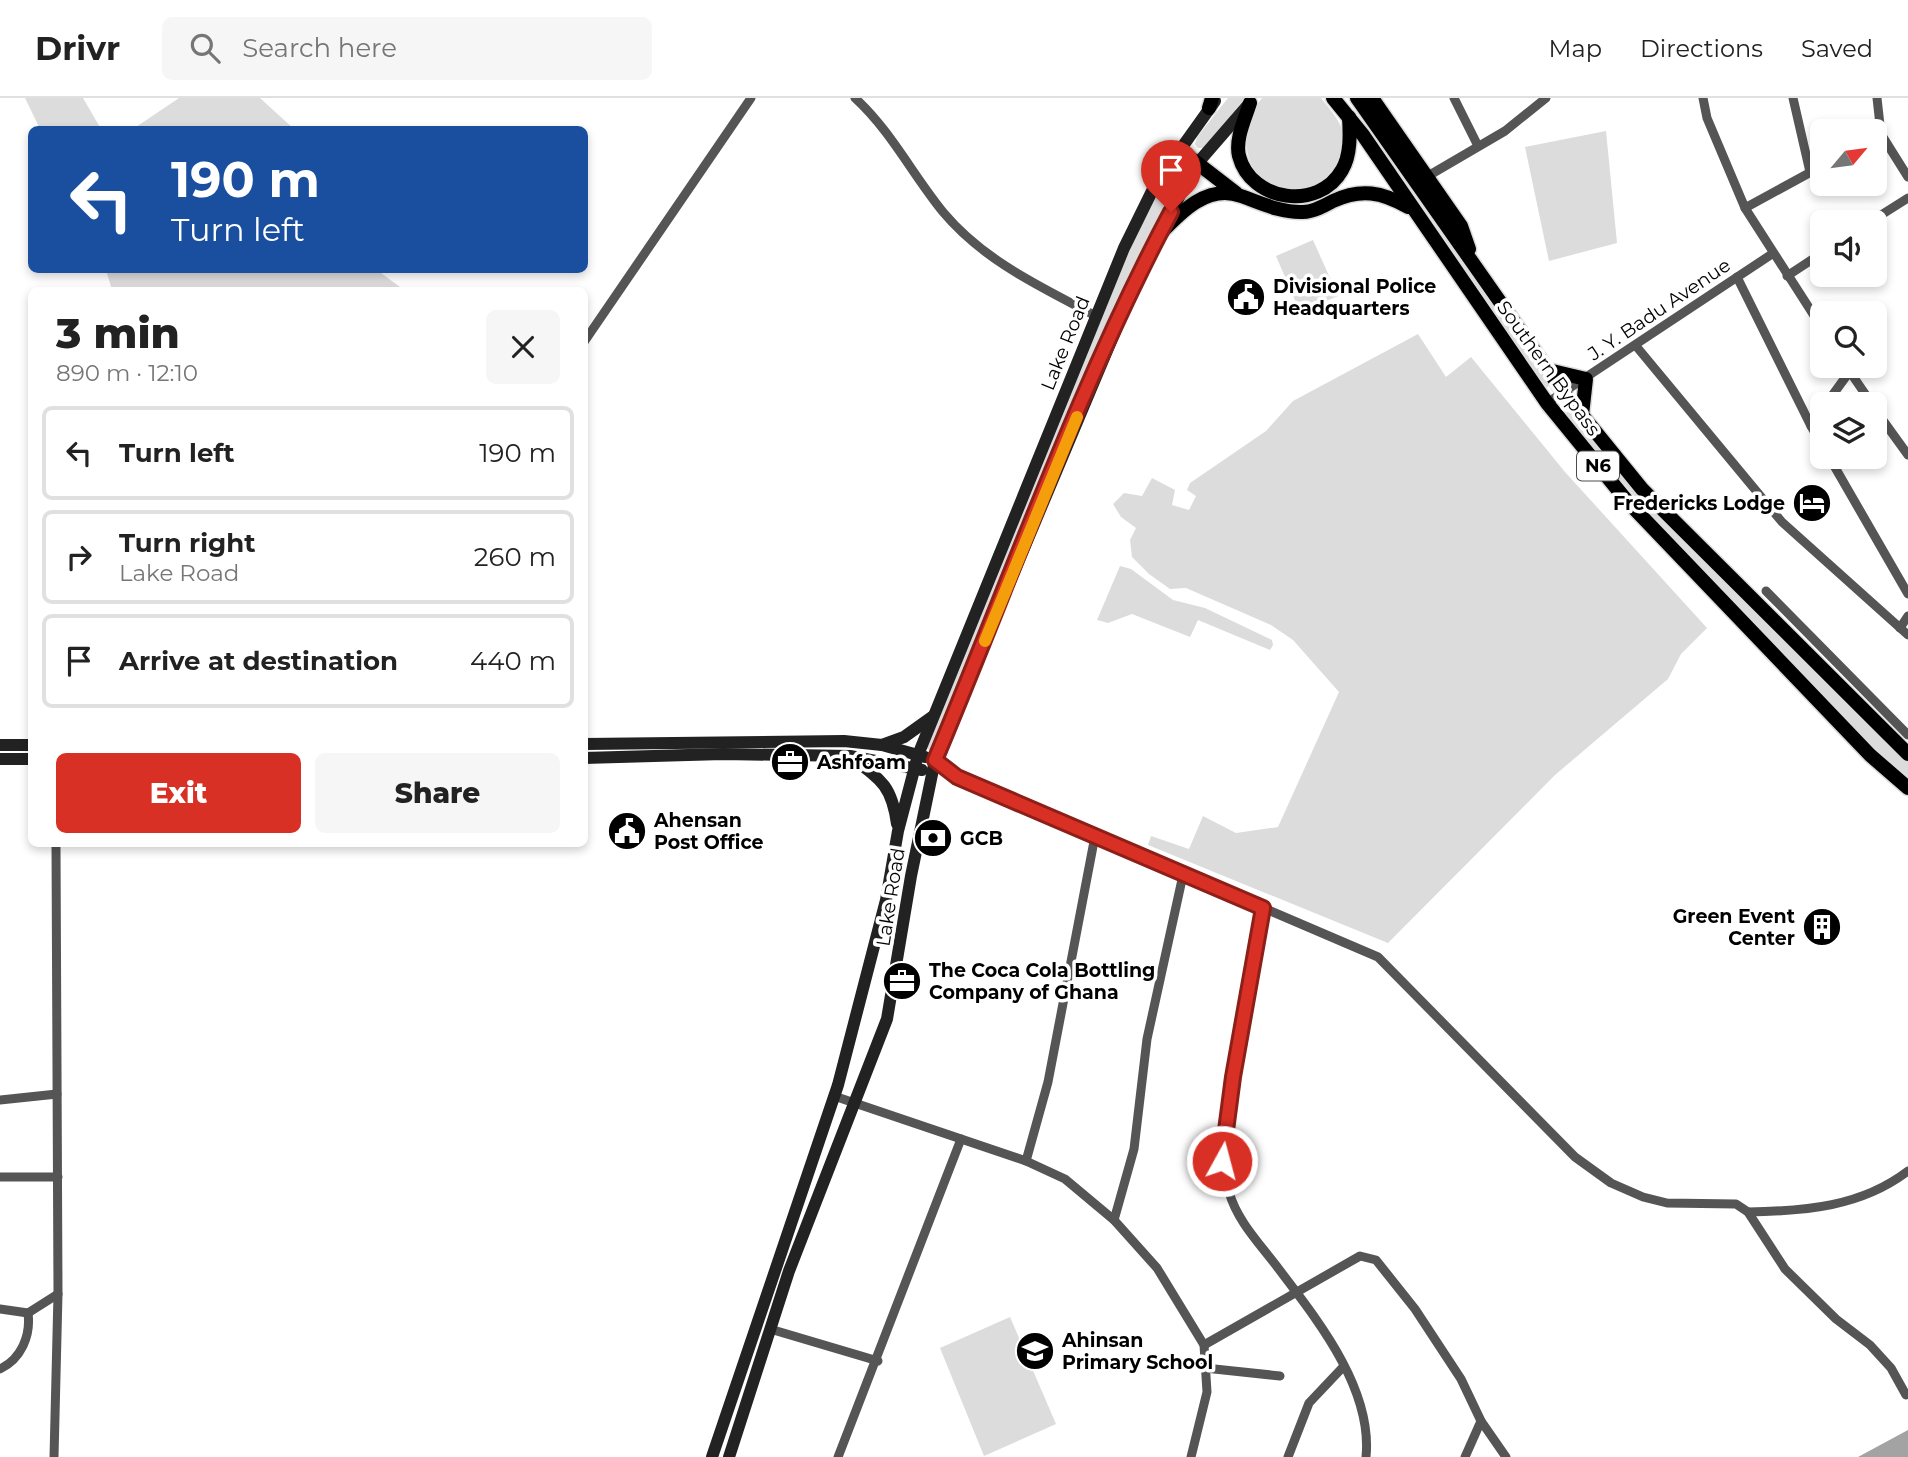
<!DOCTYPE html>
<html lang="en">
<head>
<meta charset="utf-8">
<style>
  :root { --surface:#fff; --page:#f6f6f6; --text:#222; --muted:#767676; --line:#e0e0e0; --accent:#d93025 }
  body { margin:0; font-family:Montserrat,sans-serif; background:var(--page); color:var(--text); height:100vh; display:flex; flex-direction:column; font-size:26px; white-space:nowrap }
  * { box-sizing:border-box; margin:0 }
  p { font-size:23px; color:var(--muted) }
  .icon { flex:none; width:38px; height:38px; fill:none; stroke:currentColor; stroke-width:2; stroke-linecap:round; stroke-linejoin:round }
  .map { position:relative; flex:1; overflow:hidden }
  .panel { position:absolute; left:28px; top:189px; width:560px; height:560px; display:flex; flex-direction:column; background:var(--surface); border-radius:10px; box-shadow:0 4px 10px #0003 }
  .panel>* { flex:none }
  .hud { position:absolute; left:28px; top:28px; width:560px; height:147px; border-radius:10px; box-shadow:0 4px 10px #0003; background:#1a4fa0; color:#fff; overflow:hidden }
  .needle { width:46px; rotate:61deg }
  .controls { position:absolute; left:1810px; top:21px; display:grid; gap:14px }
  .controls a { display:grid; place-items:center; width:77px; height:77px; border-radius:10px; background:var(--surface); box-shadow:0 4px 10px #0003; font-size:35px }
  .pin { position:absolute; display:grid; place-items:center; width:60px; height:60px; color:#fff; margin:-72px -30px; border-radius:50% 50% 50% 0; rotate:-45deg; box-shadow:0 0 7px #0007 }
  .pin .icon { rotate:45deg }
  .me { position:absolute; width:77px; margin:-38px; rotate:7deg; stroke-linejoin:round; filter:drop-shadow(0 0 5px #0008) }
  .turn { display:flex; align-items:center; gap:24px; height:147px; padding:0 28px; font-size:32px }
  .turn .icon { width:91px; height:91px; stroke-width:2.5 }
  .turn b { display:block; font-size:49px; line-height:60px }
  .round { display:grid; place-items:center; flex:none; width:74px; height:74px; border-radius:10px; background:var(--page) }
  .head { display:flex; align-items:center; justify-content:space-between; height:119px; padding:0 28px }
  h1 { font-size:42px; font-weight:800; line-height:52px }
  .primary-button { display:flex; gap:14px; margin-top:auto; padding:14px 28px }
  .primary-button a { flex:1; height:80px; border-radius:10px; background:var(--accent); color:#fff; font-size:28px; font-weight:800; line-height:80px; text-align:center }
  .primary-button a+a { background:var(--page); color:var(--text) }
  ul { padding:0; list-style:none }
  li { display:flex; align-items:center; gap:21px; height:94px; margin:0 14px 10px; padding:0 14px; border:4px solid var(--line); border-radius:10px }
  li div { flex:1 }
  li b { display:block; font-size:26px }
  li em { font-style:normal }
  header { display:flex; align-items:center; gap:42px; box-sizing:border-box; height:98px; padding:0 35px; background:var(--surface); border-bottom:2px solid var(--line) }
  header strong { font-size:33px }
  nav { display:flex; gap:38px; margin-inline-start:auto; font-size:24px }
  .search { width:490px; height:63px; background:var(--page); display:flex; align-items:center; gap:18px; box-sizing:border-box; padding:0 24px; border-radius:10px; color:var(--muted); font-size:26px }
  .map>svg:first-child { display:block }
  .green { fill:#dcdcdc }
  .water { fill:#a3a3a3 }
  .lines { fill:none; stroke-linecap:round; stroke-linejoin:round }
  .trunk-casing { stroke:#dbdbdb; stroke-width:17 }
  .minor { stroke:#555; stroke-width:9 }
  .secondary { stroke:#222; stroke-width:12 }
  .trunk { stroke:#000; stroke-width:14 }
  .route-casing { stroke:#8d1f18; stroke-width:18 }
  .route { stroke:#d93025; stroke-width:12 }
  .slow { stroke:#f59e0b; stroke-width:12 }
  .labels { text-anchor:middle; stroke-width:7; stroke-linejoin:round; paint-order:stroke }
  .shield { fill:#fff; stroke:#4c4c4c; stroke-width:2 }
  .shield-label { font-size:18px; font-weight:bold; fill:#000 }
  .poi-label { font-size:19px; font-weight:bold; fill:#000; stroke:#fff; text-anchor:start }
  .street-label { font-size:19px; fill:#000; stroke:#fff }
</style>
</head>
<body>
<header>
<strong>Drivr</strong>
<div class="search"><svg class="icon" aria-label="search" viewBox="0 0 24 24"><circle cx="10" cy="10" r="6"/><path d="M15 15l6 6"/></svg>Search here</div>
<nav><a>Map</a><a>Directions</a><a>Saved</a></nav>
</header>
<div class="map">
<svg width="1908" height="1359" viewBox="0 0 1908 1359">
  <rect width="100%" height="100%" fill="#fff"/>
  <g class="green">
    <polygon points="25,0 83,0 101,31 40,31"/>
    <polygon points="179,0 260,0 294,31 133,31"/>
    <polygon points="1228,0 1245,0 1205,50 1198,50 1195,46 1197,39"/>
    <path d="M1262,0H1321C1329,10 1342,24 1343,37C1346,69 1312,102 1279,90C1239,76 1239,28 1262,0Z"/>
    <polygon points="1606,33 1617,145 1549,163 1525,49"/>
    <path d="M1181,57L1193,66C1120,194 1064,330 1009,467C985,527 956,588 938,650L931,654L926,649L1132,146L1151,105Z"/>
    <polygon points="1389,59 1551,287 1546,290"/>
    <polygon points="1313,142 1338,198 1300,214 1276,158"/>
    <polygon points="106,172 377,172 404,192 112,192"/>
    <polygon points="1418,236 1446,279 1471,259 1565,374 1707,530 1681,556 1668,581 1555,677 1388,845 1148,747 1151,738 1189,751 1203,718 1236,735 1278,729 1339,594 1293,542 1271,527 1186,490 1170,491 1149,476 1132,459 1130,442 1136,430 1121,419 1113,406 1124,395 1142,398 1152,380 1175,392 1172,407 1189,412 1196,398 1187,392 1190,385 1266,333 1293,303"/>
    <path d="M1571,311L1908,660V679C1855,635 1807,584 1760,534C1692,464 1626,392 1566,315Z"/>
    <polygon points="1120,468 1131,471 1173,502 1205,510 1272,542 1273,547 1270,552 1198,522 1190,539 1132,516 1108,525 1097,522"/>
    <polygon points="1010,1219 1056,1326 984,1358 940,1250"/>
  </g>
  <polygon class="water" points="1908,1332 1908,1359 1858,1359"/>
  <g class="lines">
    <g class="trunk-casing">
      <g id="trunk">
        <polyline points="1333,0 1363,37 1547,305 1627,403 1870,657 1908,690"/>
        <polyline points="1357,0 1564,295 1642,391 1908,656"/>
        <polyline points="1372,0 1461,128 1469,151"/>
        <path d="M1250,5C1245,21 1235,41 1239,58C1251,104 1319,113 1342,72C1351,57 1350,36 1349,19"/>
        <polyline points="1209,10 1212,0"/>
        <polyline points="1179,51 1236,95"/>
        <path d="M1159,137C1179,116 1207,85 1241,98C1261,105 1281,115 1303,114C1313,114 1324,108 1333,103C1361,90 1382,94 1408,109"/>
        <polyline points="1548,272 1586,281 1582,317"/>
      </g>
    </g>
    <g class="minor">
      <path d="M855,0C891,33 912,76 943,114C984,163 1041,189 1096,218"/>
      <polyline points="1454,0 1478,48"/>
      <polyline points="1703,0 1707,20 1745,110 1822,230"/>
      <polyline points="1793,0 1810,74"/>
      <polyline points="1877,0 1881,36 1908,79"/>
      <polyline points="1428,78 1505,33 1546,0"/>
      <polyline points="1745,110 1822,68"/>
      <polyline points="1870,124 1908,100"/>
      <polyline points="1787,178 1822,155"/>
      <polyline points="1737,179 1811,328"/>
      <polyline points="584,244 751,0"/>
      <polyline points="1636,248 1782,424 1908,537"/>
      <polyline points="1846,268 1872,306"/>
      <polyline points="1547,305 1772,156"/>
      <polyline points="1826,306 1850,273"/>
      <polyline points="1874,310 1908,357"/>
      <polyline points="1822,313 1811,328 1822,347"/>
      <polyline points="1829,359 1908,496"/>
      <polyline points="1766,493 1908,637"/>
      <polyline points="1900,530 1908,518"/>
      <polyline points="935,662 960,680 1378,859 1575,1059 1611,1085 1643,1099 1667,1105 1736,1106 1748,1114 1785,1171 1836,1221 1870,1247 1891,1270 1906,1297"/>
      <path d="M1263,810C1251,875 1210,1038 1229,1094C1237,1122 1258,1144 1275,1166C1315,1219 1373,1289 1366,1359"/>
      <polyline points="834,998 1026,1063 1065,1081 1114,1122 1157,1170 1204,1247 1207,1294 1191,1359"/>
      <polyline points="0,1002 57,996"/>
      <polyline points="1026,1063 1048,984 1095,738"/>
      <polyline points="0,1079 58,1079"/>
      <path d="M1748,1114C1805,1113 1861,1109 1908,1073"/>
      <polyline points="1114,1122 1134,1051 1147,941 1183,777"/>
      <polyline points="0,1211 28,1215 58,1196"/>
      <polyline points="770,1231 878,1263"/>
      <polyline points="1204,1247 1360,1158 1376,1162 1415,1211 1461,1281 1481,1323 1506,1359"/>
      <polyline points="1205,1270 1280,1278"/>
      <path d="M0,1271C21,1261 31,1238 28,1215"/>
      <polyline points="54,1359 58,1196 56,746"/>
      <polyline points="838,1359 961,1041"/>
      <polyline points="1288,1359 1309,1305 1344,1268"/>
      <polyline points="1465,1359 1481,1323"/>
    </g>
    <g class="secondary">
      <polyline points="584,646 844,643 882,647 925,659"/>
      <polyline points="0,647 32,647"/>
      <polyline points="882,647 904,639 932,619"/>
      <polyline points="584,660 723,656 850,658 922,672"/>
      <polyline points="0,661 32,661"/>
      <path d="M853,661C882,682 892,689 897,726"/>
      <polyline points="712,1359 838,987 886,802 898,733 918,657 1124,150 1155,87 1215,3"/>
      <polyline points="729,1359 789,1173 887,921 911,778 935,662 1143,167 1196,67 1248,7"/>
    </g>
    <use href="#trunk" class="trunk"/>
  </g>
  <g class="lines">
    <g class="route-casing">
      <path id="route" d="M1171,114C1078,289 1012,479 935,662L957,679L1263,810L1233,979L1222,1063"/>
    </g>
    <use href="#route" class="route"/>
    <polyline class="slow" points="985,543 1077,319"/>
  </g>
  <defs>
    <g id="civic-disc" transform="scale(2.0125)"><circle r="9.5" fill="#000" stroke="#fff"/><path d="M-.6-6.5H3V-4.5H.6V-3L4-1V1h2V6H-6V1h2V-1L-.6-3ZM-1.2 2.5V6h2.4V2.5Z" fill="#fff"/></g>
    <g id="hotel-disc" transform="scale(2.0125)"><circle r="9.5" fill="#000" stroke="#fff"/><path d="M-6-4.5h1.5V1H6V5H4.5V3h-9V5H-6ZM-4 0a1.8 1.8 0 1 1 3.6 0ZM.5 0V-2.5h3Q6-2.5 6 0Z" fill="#fff"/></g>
    <g id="office-disc" transform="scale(2.0125)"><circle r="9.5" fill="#000" stroke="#fff"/><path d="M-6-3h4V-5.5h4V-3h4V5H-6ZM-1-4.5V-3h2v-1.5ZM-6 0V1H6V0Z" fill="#fff"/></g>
    <g id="bank-disc" transform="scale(2.0125)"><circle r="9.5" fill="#000" stroke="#fff"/><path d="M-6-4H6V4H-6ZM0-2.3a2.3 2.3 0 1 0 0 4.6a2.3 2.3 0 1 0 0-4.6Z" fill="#fff"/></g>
    <g id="building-disc" transform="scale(2.0125)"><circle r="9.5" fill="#000" stroke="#fff"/><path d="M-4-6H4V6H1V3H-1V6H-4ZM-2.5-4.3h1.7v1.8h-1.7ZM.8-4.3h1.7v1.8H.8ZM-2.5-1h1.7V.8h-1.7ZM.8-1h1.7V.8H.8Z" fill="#fff"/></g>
    <g id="school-disc" transform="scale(2.0125)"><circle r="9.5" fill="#000" stroke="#fff"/><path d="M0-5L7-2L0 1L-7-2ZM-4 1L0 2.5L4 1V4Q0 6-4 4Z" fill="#fff"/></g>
  </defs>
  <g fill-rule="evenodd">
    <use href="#civic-disc" x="1246" y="199"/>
    <use href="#hotel-disc" x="1812" y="405"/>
    <use href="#office-disc" x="790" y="664"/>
    <use href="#civic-disc" x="627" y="733"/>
    <use href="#bank-disc" x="933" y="740"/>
    <use href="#building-disc" x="1822" y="829"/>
    <use href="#office-disc" x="902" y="883"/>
    <use href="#school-disc" x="1035" y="1253"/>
  </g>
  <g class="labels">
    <rect class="shield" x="1577" y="353.5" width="42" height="29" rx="5"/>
    <g class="shield-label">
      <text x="1598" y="374">N6</text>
    </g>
    <g class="poi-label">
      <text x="1273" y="195">Divisional Police<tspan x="1273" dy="22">Headquarters</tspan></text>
      <text x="1785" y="412" text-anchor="end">Fredericks Lodge</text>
      <text x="817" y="671">Ashfoam</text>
      <text x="654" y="729">Ahensan<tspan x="654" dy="22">Post Office</tspan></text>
      <text x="960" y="747">GCB</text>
      <text x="1795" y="825" text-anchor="end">Green Event<tspan x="1795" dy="22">Center</tspan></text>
      <text x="929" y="879">The Coca Cola Bottling<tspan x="929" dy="22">Company of Ghana</tspan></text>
      <text x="1062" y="1249">Ahinsan<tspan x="1062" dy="22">Primary School</tspan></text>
    </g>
    <g class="street-label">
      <text transform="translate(1659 211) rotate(-34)" y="7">J. Y. Badu Avenue</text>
      <text transform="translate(1065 245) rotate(-68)" y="7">Lake Road</text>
      <text transform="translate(1549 270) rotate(54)" y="7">Southern Bypass</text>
      <text transform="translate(890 799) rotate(-81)" y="7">Lake Road</text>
    </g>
  </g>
</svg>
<div class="controls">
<a><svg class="needle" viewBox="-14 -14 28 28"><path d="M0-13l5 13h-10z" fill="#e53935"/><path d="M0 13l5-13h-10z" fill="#767676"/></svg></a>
<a><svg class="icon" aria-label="sound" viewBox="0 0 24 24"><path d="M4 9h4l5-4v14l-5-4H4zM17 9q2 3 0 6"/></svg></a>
<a><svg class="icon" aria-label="search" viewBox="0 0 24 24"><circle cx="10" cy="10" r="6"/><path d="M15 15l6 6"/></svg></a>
<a><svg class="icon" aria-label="layers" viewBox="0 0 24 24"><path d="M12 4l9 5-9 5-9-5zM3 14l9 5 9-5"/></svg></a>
</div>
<div class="pin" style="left:1171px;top:114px;background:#d93025"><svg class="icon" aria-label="arrive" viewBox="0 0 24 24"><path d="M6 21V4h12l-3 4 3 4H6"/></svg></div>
<svg class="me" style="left:1222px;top:1063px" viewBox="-20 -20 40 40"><circle r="17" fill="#d93025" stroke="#fff" stroke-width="3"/><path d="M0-11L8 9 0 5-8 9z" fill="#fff"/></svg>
<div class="hud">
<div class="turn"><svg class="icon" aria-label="left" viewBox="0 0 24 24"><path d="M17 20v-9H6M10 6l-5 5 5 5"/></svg><div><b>190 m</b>Turn left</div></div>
</div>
<section class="panel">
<div class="head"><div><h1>3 min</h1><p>890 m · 12:10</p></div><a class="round"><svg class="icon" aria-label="close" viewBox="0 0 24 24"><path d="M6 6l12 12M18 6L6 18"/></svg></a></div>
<ul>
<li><svg class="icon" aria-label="left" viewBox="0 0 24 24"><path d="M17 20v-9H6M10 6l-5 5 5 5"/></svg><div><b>Turn left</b></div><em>190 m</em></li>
<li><svg class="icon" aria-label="right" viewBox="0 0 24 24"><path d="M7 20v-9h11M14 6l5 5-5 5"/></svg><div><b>Turn right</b><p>Lake Road</p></div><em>260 m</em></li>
<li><svg class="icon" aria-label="arrive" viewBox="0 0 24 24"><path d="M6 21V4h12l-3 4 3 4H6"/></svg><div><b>Arrive at destination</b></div><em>440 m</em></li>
</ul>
<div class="primary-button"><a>Exit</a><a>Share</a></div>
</section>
</div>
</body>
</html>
